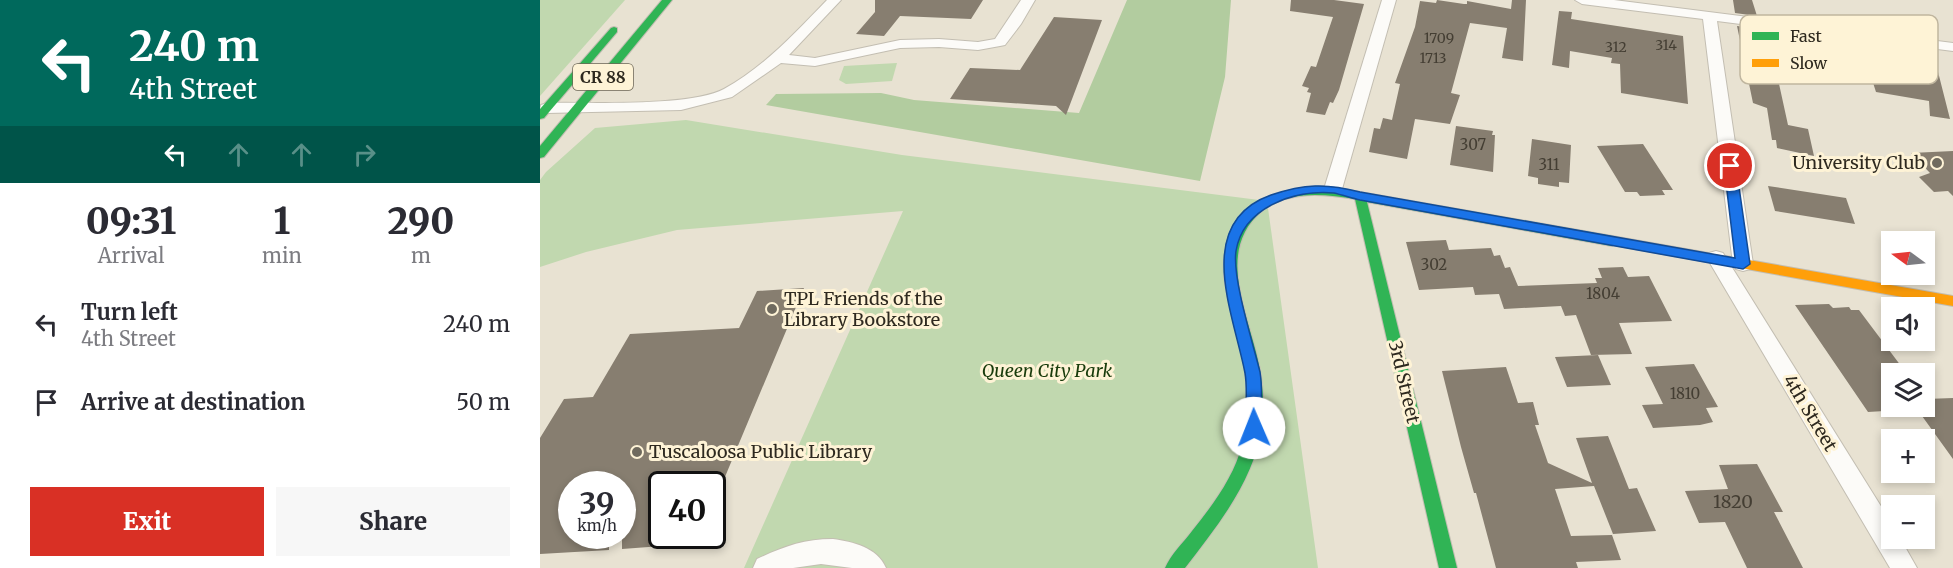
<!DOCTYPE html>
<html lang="en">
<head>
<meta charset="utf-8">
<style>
  :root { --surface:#fff; --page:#f7f7f7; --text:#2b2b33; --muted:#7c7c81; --accent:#d93025 }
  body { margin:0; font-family:Merriweather,serif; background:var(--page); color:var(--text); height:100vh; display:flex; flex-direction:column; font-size:22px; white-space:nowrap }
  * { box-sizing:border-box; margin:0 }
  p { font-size:20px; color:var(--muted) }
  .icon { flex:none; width:33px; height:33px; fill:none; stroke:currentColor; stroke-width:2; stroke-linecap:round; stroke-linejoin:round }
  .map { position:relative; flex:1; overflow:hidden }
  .details { display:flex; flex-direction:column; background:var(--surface); width:540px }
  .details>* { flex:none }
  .top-card { background:#00695c; color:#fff; overflow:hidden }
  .needle { width:39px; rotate:285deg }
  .fabs { position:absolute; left:1341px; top:231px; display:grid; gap:12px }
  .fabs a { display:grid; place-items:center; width:54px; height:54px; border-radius:0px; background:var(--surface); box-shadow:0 3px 9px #0003; font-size:30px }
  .speed { position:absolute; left:18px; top:471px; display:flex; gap:12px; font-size:30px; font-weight:700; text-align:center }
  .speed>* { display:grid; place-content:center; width:78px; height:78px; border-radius:50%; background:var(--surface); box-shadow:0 3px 9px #0003; line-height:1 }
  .speed small { font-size:15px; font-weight:400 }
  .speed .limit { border:3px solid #111; border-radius:9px; background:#fff; color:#111 }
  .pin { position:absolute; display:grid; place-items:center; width:51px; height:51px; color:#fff; margin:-26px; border:3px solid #fff; border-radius:50%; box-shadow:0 2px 6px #0007 }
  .me { position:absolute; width:66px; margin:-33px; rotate:359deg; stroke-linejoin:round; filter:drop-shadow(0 0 4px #0008) }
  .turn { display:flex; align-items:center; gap:21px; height:126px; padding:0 30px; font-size:27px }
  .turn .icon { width:78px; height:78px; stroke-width:2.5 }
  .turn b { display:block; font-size:42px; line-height:51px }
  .lanes { display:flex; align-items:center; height:57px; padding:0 30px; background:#0003; justify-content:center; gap:30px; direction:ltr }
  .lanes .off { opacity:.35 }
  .eta { display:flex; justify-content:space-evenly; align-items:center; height:102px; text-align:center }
  .eta b { font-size:36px; font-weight:800; line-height:42px }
  .action { display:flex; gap:12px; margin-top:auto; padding:12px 30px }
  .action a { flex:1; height:69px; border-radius:0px; background:var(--accent); color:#fff; font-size:24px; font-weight:800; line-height:69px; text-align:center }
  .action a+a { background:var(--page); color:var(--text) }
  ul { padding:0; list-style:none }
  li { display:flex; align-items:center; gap:18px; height:78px; padding:0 30px }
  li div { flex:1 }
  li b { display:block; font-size:22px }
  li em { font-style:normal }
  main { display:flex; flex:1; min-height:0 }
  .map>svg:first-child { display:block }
  .green { fill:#c1d8af }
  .forest { fill:#b2cc9f }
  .building { fill:#877e70 }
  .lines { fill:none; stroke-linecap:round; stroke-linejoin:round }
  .street-casing { stroke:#c3beb2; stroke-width:2 }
  .fast-casing { stroke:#c3beb2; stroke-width:2 }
  .slow-casing { stroke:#c3beb2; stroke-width:2 }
  .street { fill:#fcfbf8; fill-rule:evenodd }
  .fast { fill:#30b455; fill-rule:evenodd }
  .slow { fill:#ff9f0a; fill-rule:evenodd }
  .route { fill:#1a73e8; stroke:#114b97; stroke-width:1.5 }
  .poi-dot { fill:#6f6a5e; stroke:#fef3d6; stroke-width:2 }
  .labels { text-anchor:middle; stroke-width:6; stroke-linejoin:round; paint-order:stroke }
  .far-number-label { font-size:14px; fill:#443e33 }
  .number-label { font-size:15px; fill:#443e33 }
  .shield { fill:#fef3d6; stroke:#6c6656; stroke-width:1.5 }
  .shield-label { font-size:16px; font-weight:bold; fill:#2e291f }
  .poi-label { font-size:18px; fill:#2e291f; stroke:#fef3d6; text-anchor:start }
  .park-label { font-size:18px; font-style:italic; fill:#183b0b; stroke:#fef3d6 }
  .street-label { font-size:18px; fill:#2e291f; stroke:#fef3d6 }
  .near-number-label { font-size:18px; fill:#443e33 }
  .key { fill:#fef3d6; stroke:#c0b69f; stroke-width:1.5 }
  .key-label { font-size:16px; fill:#2e291f }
</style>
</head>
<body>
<main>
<section class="details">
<div class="top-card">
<div class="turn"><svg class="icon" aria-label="left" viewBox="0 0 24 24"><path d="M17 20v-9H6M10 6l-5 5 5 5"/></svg><div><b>240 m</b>4th Street</div></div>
<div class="lanes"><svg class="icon" aria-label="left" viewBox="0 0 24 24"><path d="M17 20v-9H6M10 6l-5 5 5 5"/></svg><svg class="icon off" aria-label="ahead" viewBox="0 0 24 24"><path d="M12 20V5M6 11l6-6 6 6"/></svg><svg class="icon off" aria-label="ahead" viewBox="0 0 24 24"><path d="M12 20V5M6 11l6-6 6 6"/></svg><svg class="icon off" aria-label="right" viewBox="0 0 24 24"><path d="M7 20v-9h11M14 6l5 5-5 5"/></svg></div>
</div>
<div class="eta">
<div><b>09:31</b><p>Arrival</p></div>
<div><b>1</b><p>min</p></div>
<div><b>290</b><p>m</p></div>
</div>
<ul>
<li><svg class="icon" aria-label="left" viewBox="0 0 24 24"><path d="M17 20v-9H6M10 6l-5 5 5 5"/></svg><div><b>Turn left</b><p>4th Street</p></div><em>240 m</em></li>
<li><svg class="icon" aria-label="arrive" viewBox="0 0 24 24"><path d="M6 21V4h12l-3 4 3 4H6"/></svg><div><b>Arrive at destination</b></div><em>50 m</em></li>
</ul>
<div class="action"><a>Exit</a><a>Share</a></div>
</section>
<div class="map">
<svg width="1413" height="568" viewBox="0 0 1413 568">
  <rect width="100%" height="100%" fill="#e8e2d2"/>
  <g class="green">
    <polygon points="0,0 85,0 0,96"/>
    <polygon points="357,63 352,81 306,84 299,80 304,66"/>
    <polygon points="146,120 362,155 727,201 778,568 204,568 363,211 137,230 46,252 0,267 0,180 6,172 55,128"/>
  </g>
  <polygon class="forest" points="587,0 691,0 685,77 660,181 226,105 236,94 341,93 374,100 539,113"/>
  <g class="building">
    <polygon points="335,0 443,0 431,19 360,16 344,36 316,34 335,12"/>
    <polygon points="751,0 794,0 824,4 799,90 793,103 790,102 785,115 766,112 771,93 767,92 769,88 762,86 771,66 776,67 793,17 750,11"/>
    <polygon points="897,0 924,4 927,4 927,1 971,9 972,0 986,0 983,61 962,58 967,28 930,23 911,93 920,95 910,124 875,119 867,159 829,152 834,128 840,129 843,118 852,120 860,84 855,83 875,27 880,1 896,3"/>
    <polygon points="1193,0 1212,0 1217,16 1195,13"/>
    <polygon points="1019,11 1032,12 1031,19 1143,36 1148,104 1081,93 1080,64 1071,63 1072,58 1030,51 1029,68 1012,65"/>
    <polygon points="514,17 562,20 526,115 516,106 410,99 430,68 480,70"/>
    <polygon points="1197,26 1221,29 1225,41 1239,45 1243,49 1248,72 1236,70 1248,125 1268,129 1274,156 1237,148 1236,140 1232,140 1227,108 1213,103"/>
    <polygon points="1325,58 1363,64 1365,67 1387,72 1387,66 1396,64 1410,119 1390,116 1389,101 1336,92"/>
    <polygon points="916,126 953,131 952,135 955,135 953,172 910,165"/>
    <polygon points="992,139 1031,145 1029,183 1019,182 1019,187 998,184 998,178 988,176"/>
    <polygon points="1103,144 1133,190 1122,190 1125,195 1100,196 1097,192 1085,192 1057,146"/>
    <polygon points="1413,151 1413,196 1408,191 1394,192 1379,177 1390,173 1371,153"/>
    <polygon points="1228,186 1306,198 1315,224 1235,211"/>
    <polygon points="906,240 909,250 951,248 954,256 960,255 965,268 970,267 978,286 1057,283 1055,278 1062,278 1058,268 1083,267 1088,277 1109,276 1132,321 1079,323 1092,354 1051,355 1036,315 1025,316 1021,306 964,309 959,294 935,295 933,287 879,290 866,242"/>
    <polygon points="264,288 182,484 122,484 122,546 82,549 82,484 32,484 32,536 69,536 69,550 0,554 0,438 24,399 53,397 90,334 199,328 217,291"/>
    <polygon points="1289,304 1293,308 1309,307 1311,310 1319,310 1367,374 1352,374 1352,406 1384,406 1384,397 1386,399 1413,398 1413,459 1377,409 1328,412 1255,305"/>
    <polygon points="1058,355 1071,385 1027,387 1015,357"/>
    <polygon points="1154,364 1178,407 1166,408 1173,422 1160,425 1113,428 1102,405 1123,404 1105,367"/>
    <polygon points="966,367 978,403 993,402 999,425 995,425 1008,463 1052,483 1036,438 1068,436 1089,489 1097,488 1116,531 1073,534 1054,486 1015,489 1031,536 1072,535 1081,560 1036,562 1038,568 956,568 936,493 934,493 921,447 902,371"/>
    <polygon points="1217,464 1243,512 1234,512 1263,568 1207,568 1185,522 1159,523 1145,491 1188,489 1179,465"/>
  </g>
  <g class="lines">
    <g class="street-casing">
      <g id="street">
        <path d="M287,0H301L249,55L275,58L360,40L399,39L438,42L455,39L481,0H495L481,24L465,45L460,46L438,50L399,47L360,48L275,66L241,63L192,97L141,110L7,113L0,109L1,105L7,103C48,102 151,107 184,89C224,67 255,33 287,0Z"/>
        <polygon points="842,0 856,0 802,189 799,193 787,193 784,189"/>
        <polygon points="1035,0 1074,0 1413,43 1413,51 1177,21 1213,264 1210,269 1203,271 1196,269 1193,264 1163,19 1042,4"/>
        <polygon points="1176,251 1183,253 1352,524 1352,538 1360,538 1377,568 1350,568 1167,258 1169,253"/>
        <path d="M293,539C313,542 337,547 346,568H312L281,564L253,568H213L217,559C243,547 263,539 293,539Z"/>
      </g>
    </g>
    <g class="fast-casing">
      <g id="fast">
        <polygon points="122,0 132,0 4,157 0,158 0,146"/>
        <polygon points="74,27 77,28 77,32 4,118 0,119 0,109 71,28"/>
        <path d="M786,186L1072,236L1078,241L1072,246L827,202L917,568H899L815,199C784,194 749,190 722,211C678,248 704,305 716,352C722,375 725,401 722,425C715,480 678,525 645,568H625C631,554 643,543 652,531C672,506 694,477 702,445C709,419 708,391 704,364C699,334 687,305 684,275C680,211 730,187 786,186Z"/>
      </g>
    </g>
    <g class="slow-casing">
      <polygon id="slow" points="1072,236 1413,296 1413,306 1067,244 1066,241"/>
    </g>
    <use href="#street" class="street"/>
    <use href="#fast" class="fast"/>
    <use href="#slow" class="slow"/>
  </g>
  <path class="route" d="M1190,162L1196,166L1210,264L1203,269L820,200C812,198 802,195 794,193C754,189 703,208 696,251C692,278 713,343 720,372C723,390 721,410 721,428L719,432L714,434L708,432L706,428C705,410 708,390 705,373C694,315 652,223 731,195C764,184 786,183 820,192L1195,258L1184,166Z"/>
  <g class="poi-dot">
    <circle cx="1397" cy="163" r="6"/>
    <circle cx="232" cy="309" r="6"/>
    <circle cx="97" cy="452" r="6"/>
  </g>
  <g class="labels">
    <g class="far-number-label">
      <text x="899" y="43">1709</text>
      <text x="1126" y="50">314</text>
      <text x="1076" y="52">312</text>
      <text x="893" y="63">1713</text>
    </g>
    <g class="number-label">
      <text x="933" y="150">307</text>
      <text x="1009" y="170">311</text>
      <text x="894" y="270">302</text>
      <text x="1063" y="299">1804</text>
      <text x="1145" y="399">1810</text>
    </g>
    <rect class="shield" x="33" y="64" width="60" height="26" rx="4.5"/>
    <g class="shield-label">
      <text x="63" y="83">CR 88</text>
    </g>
    <g class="poi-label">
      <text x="1385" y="169" text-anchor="end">University Club</text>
      <text x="244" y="305">TPL Friends of the<tspan x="244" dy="21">Library Bookstore</tspan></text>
      <text x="109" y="458">Tuscaloosa Public Library</text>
    </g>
    <g class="park-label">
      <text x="507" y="377">Queen City Park</text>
    </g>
    <g class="street-label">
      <text transform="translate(864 382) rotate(77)" y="6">3rd Street</text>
      <text transform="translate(1270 413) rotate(59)" y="6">4th Street</text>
    </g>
    <g class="near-number-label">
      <text x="1193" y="508">1820</text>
    </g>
  </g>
  <rect x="1200" y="15" width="198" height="69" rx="9" class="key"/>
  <rect x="1212" y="32" width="27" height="8" fill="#30b455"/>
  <rect x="1212" y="59" width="27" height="8" fill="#ff9f0a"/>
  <g class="key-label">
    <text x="1250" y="42">Fast</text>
    <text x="1250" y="69">Slow</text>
  </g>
</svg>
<div class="fabs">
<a><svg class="needle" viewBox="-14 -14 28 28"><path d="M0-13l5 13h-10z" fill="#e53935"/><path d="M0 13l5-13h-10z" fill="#7c7c81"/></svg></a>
<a><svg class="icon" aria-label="sound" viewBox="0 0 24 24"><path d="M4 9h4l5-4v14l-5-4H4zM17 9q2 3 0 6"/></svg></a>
<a><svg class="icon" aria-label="layers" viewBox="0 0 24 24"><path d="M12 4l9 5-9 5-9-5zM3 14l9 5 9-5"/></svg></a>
<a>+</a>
<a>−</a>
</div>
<div class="speed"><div>39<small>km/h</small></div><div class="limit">40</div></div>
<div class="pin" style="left:1190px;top:166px;background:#d93025"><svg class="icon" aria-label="arrive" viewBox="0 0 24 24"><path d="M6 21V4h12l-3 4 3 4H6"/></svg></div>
<svg class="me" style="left:714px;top:428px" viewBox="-20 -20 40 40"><circle r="19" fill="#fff"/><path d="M0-13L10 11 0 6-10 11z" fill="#1a73e8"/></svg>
</div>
</main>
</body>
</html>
